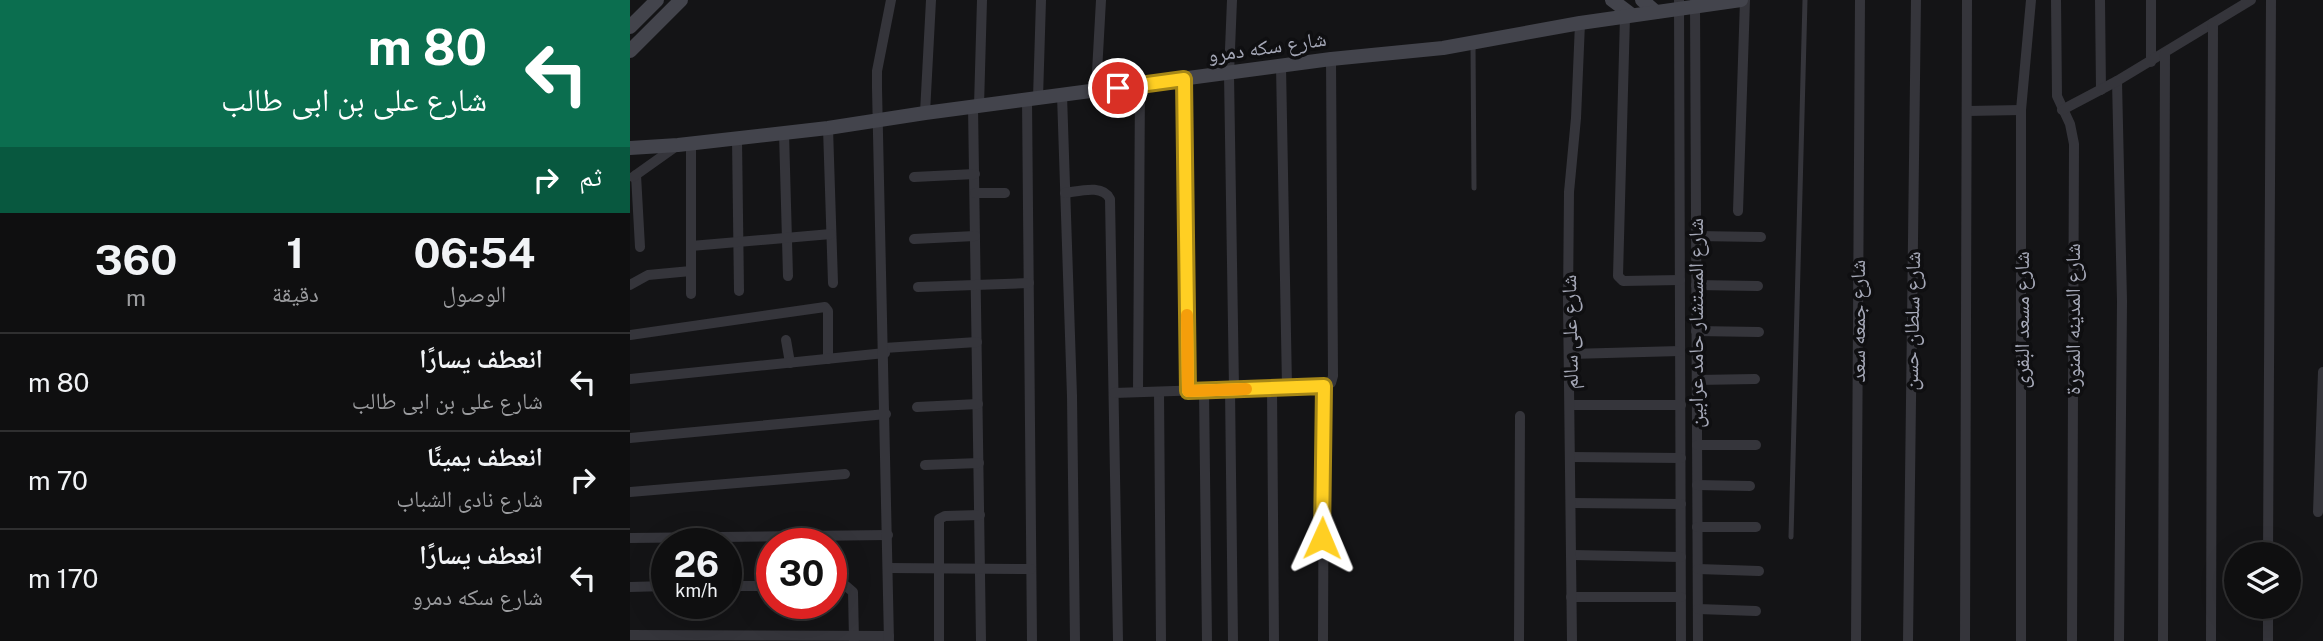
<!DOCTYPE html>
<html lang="ar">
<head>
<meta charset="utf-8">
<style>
  :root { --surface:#0f0f10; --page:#1d1d1e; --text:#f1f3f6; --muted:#9b9c9f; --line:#2f2f30 }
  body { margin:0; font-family:"Public Sans","Noto Naskh Arabic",sans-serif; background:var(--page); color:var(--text); direction:rtl; height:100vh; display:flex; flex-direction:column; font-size:26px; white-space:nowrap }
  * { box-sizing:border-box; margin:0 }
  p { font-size:23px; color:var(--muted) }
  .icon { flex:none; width:38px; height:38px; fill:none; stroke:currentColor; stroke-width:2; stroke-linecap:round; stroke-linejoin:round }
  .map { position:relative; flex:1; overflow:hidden; direction:ltr }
  .details { display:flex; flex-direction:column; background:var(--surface); width:630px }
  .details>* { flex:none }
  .banner { background:#0b6e4f; color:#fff; overflow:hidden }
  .buttons { position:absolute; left:1594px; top:542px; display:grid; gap:14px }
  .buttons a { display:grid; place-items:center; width:77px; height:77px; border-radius:50%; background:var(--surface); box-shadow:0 7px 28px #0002,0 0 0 2px var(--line); font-size:35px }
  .speed { position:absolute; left:21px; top:528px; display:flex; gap:14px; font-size:35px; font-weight:700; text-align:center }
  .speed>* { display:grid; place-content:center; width:91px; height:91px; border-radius:50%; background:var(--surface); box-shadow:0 7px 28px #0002,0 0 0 2px var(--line); line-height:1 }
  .speed small { font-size:18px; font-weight:400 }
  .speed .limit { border:10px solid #d22; background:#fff; color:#111 }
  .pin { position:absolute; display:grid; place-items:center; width:60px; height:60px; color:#fff; margin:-30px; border:4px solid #fff; border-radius:50%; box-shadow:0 2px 7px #0007 }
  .me { position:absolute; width:77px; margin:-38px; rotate:1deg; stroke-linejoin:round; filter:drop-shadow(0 0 5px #0008) }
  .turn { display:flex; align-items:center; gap:24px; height:147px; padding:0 28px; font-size:32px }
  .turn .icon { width:91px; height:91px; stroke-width:2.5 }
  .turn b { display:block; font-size:49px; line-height:60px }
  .then { display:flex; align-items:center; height:66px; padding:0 28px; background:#0003; gap:14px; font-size:26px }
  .eta { display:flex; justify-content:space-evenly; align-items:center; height:119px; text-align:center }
  .eta b { font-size:42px; font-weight:700; line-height:49px }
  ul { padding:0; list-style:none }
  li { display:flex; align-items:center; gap:21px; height:98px; padding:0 28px; border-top:2px solid var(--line) }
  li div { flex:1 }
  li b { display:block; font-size:26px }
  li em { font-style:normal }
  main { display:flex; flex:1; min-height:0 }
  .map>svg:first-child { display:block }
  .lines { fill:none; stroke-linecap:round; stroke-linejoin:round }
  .lane { stroke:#35353b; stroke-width:5 }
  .street { stroke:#35353b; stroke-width:10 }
  .secondary { stroke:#43444c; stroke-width:14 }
  .route-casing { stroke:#a68717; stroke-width:18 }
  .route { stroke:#ffcf23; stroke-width:12 }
  .slow { stroke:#f59e0b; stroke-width:12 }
  .labels { text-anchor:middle; stroke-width:7; stroke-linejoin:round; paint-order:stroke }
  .street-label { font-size:21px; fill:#a5a8b7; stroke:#0f0f11 }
</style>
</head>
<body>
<main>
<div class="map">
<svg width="1693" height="641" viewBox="0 0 1693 641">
  <rect width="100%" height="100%" fill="#141416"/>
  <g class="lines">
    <g class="lane">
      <polyline points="843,43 844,188"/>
      <polyline points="1161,537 1175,0"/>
    </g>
    <g class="street">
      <polyline points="602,0 599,74 604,389"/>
      <polyline points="1049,0 1051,641"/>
      <polyline points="1426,0 1427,96 1440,124 1444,144 1442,641"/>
      <polyline points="1470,0 1471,90"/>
      <polyline points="1065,1 1068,641"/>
      <polyline points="995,16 988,276 993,281 1050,280"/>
      <polyline points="1521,62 1521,0"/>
      <polyline points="651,66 657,387"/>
      <polyline points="554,79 558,391"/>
      <polyline points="1487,81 1492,301 1489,641"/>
      <polyline points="466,90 471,0"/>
      <polyline points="432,95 442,396 445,641"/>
      <polyline points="408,98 411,0"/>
      <polyline points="397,99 402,641"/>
      <polyline points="343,106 351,641"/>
      <polyline points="349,106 352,0"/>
      <polyline points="1432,110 1487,81 1621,0"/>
      <polyline points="1338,111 1391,110"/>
      <polyline points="295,113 301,0"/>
      <polyline points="198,128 203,283"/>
      <polyline points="154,133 158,276"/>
      <polyline points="107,139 109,291"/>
      <polyline points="6,175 10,247"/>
      <polyline points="3,177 48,145"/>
      <polyline points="284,177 345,174"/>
      <polyline points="345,193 375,193"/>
      <path d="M435,193C450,191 473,184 480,199L488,641"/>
      <polyline points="1108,211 1115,0"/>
      <polyline points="1066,236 1131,237"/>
      <polyline points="284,239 345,236"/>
      <polyline points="61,246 201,234"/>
      <polyline points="0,285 18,275 61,271"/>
      <polyline points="1066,285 1128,286"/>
      <polyline points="288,287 399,283"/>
      <polyline points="61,294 61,144"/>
      <polyline points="1066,331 1129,332"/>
      <polyline points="0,335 195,307 198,311 198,359"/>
      <polyline points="156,340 160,363"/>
      <polyline points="254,348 347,342"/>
      <polyline points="940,354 1050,351"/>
      <polyline points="0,379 255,353"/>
      <polyline points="1067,380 1125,379"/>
      <polyline points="642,388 644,641"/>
      <polyline points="600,389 603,641"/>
      <polyline points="574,390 577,641"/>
      <polyline points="508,392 510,85"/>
      <polyline points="529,392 531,641"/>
      <polyline points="484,393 694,386"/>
      <polyline points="941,405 1051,405"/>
      <polyline points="287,407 348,404"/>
      <polyline points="0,438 256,414"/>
      <polyline points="1067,445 1126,445"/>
      <polyline points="941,457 1051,458"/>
      <polyline points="295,465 349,463"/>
      <polyline points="1067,485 1120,486"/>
      <polyline points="0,492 215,474"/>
      <polyline points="942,503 1051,504"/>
      <polyline points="1688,512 1693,372"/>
      <polyline points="1067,527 1126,527"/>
      <polyline points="0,538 258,535"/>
      <polyline points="942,555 1051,557"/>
      <polyline points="1638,555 1641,0"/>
      <polyline points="258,568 401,569"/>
      <polyline points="1068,569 1129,571"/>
      <polyline points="96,586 142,586"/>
      <polyline points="201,586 216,586 223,592 224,640"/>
      <polyline points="0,587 37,586"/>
      <polyline points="941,597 1051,597"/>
      <polyline points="1068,609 1126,611"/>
      <polyline points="0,635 259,636"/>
      <polyline points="259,641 247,88 247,71 261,0"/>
      <polyline points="309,641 309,519 315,516 350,515"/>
      <polyline points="693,641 694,386 701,383 703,376 701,59"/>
      <polyline points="889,641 890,416"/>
      <polyline points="942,641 938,301 939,192 946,118 950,23"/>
      <polyline points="1226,641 1230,0"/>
      <polyline points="1278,641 1286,0"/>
      <polyline points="1335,641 1337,0"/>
      <polyline points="1391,641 1391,110 1401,0"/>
      <polyline points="1533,641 1535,53"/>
      <polyline points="1581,641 1583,23"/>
      <polyline points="1638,641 1638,607"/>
    </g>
    <g class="secondary">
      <polyline points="982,0 1002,15"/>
      <polyline points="1012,0 1026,12"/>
      <polyline points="0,27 27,0"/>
      <polyline points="0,51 51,0"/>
      <polyline points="0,148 48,145 198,128 295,113 701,59 813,48 950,23 1111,0"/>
    </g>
  </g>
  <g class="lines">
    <g class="route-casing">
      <polyline id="route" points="488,88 554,79 558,391 694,386 692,538"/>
    </g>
    <use href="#route" class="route"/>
    <polyline class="slow" points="557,315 558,391 616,389"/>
  </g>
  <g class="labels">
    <g class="street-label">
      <text transform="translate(637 47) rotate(-8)" y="7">شارع سكه دمرو</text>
      <text transform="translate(1443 319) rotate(-90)" y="7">شارع المدينه المنورة</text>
      <text transform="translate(1392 320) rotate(-90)" y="7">شارع مسعد البقرى</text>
      <text transform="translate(1228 321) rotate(-90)" y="7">شارع جمعه سعد</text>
      <text transform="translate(1282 321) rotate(-89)" y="7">شارع سلطان حسن</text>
      <text transform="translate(1066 323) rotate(-90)" y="7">شارع المستشار حامد عرابين</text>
      <text transform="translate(940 332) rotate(-91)" y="7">شارع على سالم</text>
    </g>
  </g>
</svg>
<div class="buttons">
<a><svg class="icon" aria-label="layers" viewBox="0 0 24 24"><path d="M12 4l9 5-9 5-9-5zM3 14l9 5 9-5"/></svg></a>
</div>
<div class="speed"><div>26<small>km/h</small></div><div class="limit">30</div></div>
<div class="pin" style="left:488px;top:88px;background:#d93025"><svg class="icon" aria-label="arrive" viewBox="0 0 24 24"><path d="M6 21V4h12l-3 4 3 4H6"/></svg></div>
<svg class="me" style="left:692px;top:538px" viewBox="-20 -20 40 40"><path d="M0-17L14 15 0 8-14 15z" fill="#ffcf23" stroke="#fff" stroke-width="4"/></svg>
</div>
<section class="details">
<div class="banner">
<div class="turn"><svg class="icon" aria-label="left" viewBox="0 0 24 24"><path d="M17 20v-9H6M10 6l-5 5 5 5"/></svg><div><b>80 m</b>شارع على بن ابى طالب</div></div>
<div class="then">ثم<svg class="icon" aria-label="right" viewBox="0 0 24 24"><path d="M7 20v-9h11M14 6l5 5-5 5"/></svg></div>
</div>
<div class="eta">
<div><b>06:54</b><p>الوصول</p></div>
<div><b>1</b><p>دقيقة</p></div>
<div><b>360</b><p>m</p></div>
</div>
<ul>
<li><svg class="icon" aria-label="left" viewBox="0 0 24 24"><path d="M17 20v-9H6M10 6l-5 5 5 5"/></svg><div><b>انعطف يسارًا</b><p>شارع على بن ابى طالب</p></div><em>80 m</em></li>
<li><svg class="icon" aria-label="right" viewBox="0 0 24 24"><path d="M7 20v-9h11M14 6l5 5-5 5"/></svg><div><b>انعطف يمينًا</b><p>شارع نادى الشباب</p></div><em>70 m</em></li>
<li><svg class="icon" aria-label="left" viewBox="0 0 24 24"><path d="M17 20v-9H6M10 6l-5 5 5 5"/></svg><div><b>انعطف يسارًا</b><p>شارع سكه دمرو</p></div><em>170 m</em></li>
</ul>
</section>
</main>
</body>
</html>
